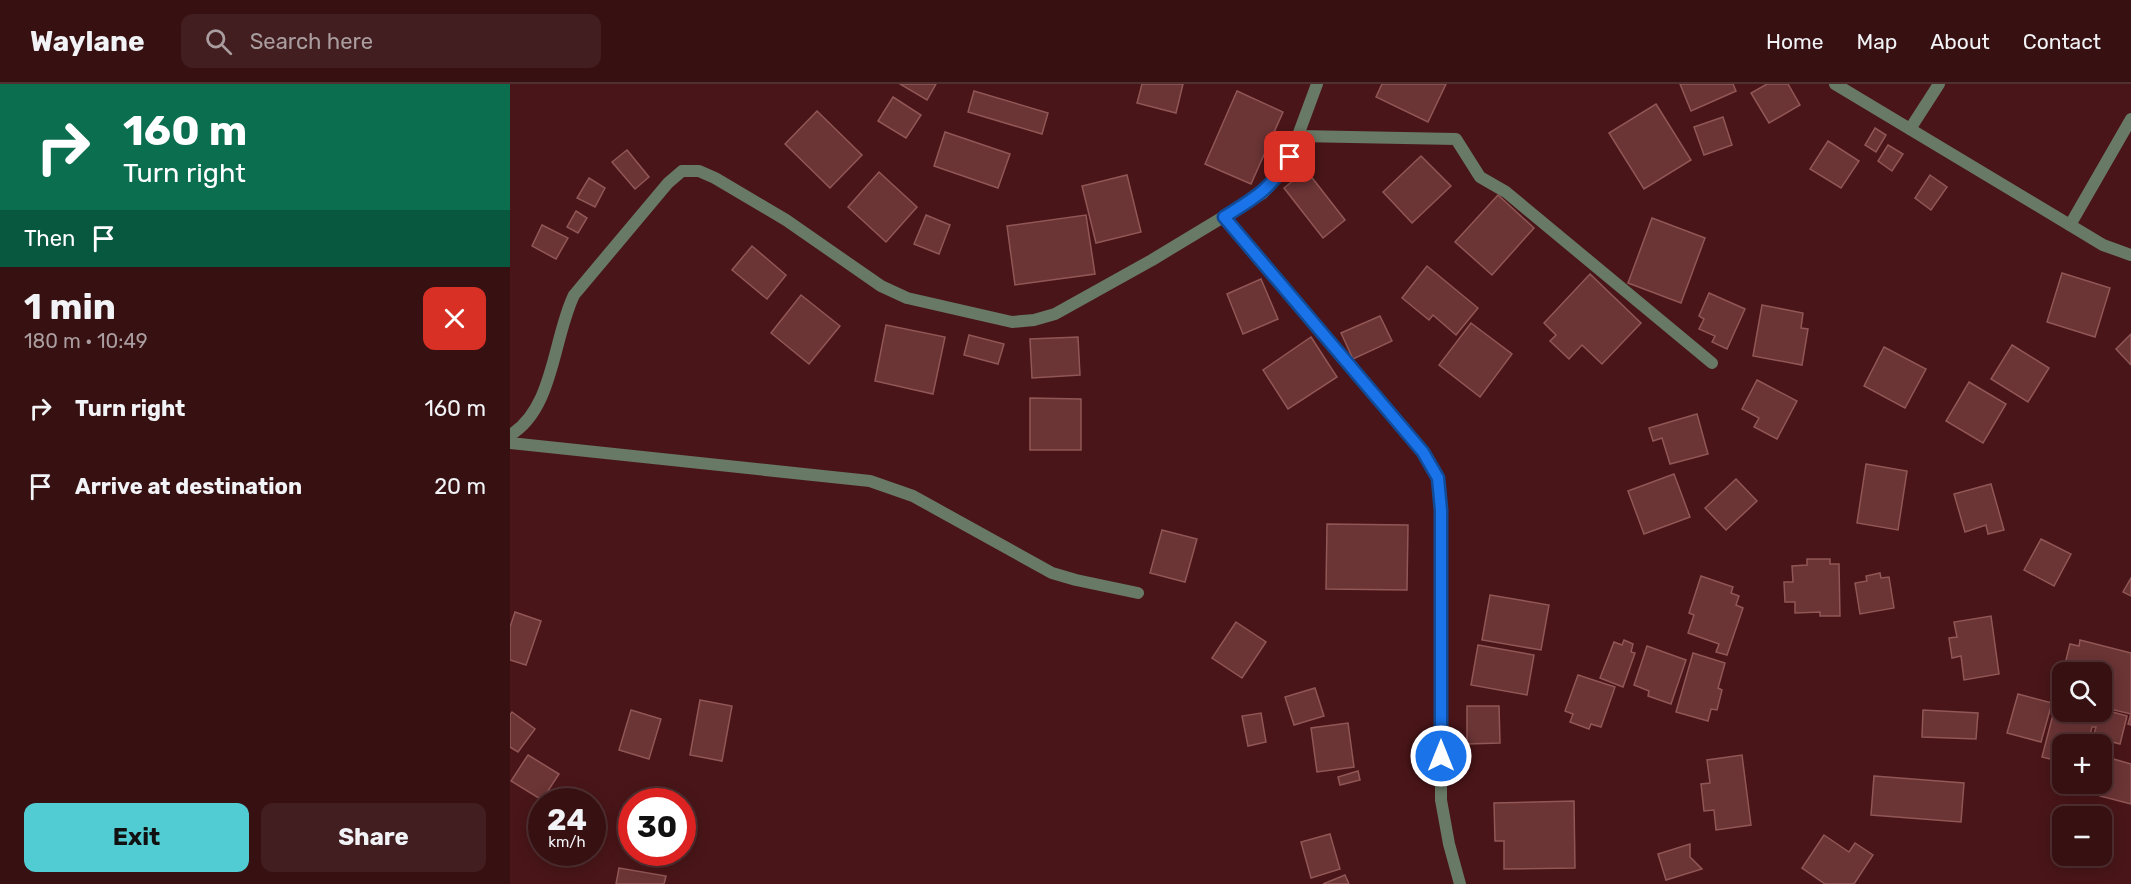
<!DOCTYPE html>
<html lang="en">
<head>
<meta charset="utf-8">
<style>
  :root { --surface:#371012; --page:#421e20; --text:#f1f3f6; --muted:#aa9d9f; --line:#513032; --accent:#51ccd3 }
  body { margin:0; font-family:Rubik,sans-serif; background:var(--page); color:var(--text); height:100vh; display:flex; flex-direction:column; font-size:22px; white-space:nowrap }
  * { box-sizing:border-box; margin:0 }
  p { font-size:20px; color:var(--muted) }
  .icon { flex:none; width:33px; height:33px; fill:none; stroke:currentColor; stroke-width:2; stroke-linecap:round; stroke-linejoin:round }
  .map { position:relative; flex:1; overflow:hidden }
  .sheet { display:flex; flex-direction:column; background:var(--surface); width:510px }
  .sheet>* { flex:none }
  .top-card { background:#0b6e4f; color:#fff; overflow:hidden }
  .fabs { position:absolute; left:1542px; top:578px; display:grid; gap:12px }
  .fabs a { display:grid; place-items:center; width:60px; height:60px; border-radius:12px; background:var(--surface); box-shadow:0 3px 15px #0003,0 0 0 2px var(--line); font-size:30px }
  .speed { position:absolute; left:18px; top:704px; display:flex; gap:12px; font-size:30px; font-weight:700; text-align:center }
  .speed>* { display:grid; place-content:center; width:78px; height:78px; border-radius:50%; background:var(--surface); box-shadow:0 3px 15px #0003,0 0 0 2px var(--line); line-height:1 }
  .speed small { font-size:15px; font-weight:400 }
  .speed .limit { border:9px solid #d22; background:#fff; color:#111 }
  .pin { position:absolute; display:grid; place-items:center; width:51px; height:51px; color:#fff; margin:-26px; border-radius:12px; box-shadow:0 3px 9px #0006 }
  .me { position:absolute; width:66px; margin:-33px; rotate:0deg; stroke-linejoin:round; filter:drop-shadow(0 0 4px #0008) }
  .turn { display:flex; align-items:center; gap:21px; height:126px; padding:0 24px; font-size:27px }
  .turn .icon { width:78px; height:78px; stroke-width:2.5 }
  .turn b { display:block; font-size:42px; line-height:51px }
  .then { display:flex; align-items:center; height:57px; padding:0 24px; background:#0003; gap:12px; font-size:22px }
  .round { display:grid; place-items:center; flex:none; width:63px; height:63px; border-radius:12px; background:var(--page) }
  .summary { display:flex; align-items:center; justify-content:space-between; height:102px; padding:0 24px }
  h1 { font-size:36px; font-weight:700; line-height:45px }
  .primary-button { display:flex; gap:12px; margin-top:auto; padding:12px 24px }
  .primary-button a { flex:1; height:69px; border-radius:12px; background:var(--accent); color:#111; font-size:24px; font-weight:700; line-height:69px; text-align:center }
  .primary-button a+a { background:var(--page); color:var(--text) }
  ul { padding:0; list-style:none }
  li { display:flex; align-items:center; gap:18px; height:78px; padding:0 24px }
  li div { flex:1 }
  li b { display:block; font-size:22px }
  li em { font-style:normal }
  header { display:flex; align-items:center; gap:36px; box-sizing:border-box; height:84px; padding:0 30px; background:var(--surface); border-bottom:2px solid var(--line) }
  header strong { font-size:28px }
  nav { display:flex; gap:33px; margin-inline-start:auto; font-size:21px }
  .search { width:420px; height:54px; background:var(--page); display:flex; align-items:center; gap:15px; box-sizing:border-box; padding:0 21px; border-radius:12px; color:var(--muted); font-size:22px }
  main { display:flex; flex:1; min-height:0 }
  .map>svg:first-child { display:block }
  .building { fill:#6b3435; stroke:#915756; stroke-width:1.5 }
  .lines { fill:none; stroke-linecap:round; stroke-linejoin:round }
  .street { stroke:#687965; stroke-width:12 }
  .route-casing { stroke:#114b97; stroke-width:15 }
  .route { stroke:#1a73e8; stroke-width:10 }
</style>
</head>
<body>
<header>
<strong>Waylane</strong>
<div class="search"><svg class="icon" aria-label="search" viewBox="0 0 24 24"><circle cx="10" cy="10" r="6"/><path d="M15 15l6 6"/></svg>Search here</div>
<nav><a>Home</a><a>Map</a><a>About</a><a>Contact</a></nav>
</header>
<main>
<section class="sheet">
<div class="top-card">
<div class="turn"><svg class="icon" aria-label="right" viewBox="0 0 24 24"><path d="M7 20v-9h11M14 6l5 5-5 5"/></svg><div><b>160 m</b>Turn right</div></div>
<div class="then">Then<svg class="icon" aria-label="arrive" viewBox="0 0 24 24"><path d="M6 21V4h12l-3 4 3 4H6"/></svg></div>
</div>
<div class="summary"><div><h1>1 min</h1><p>180 m · 10:49</p></div><a class="round" style="background:#d93025;color:#fff"><svg class="icon" aria-label="close" viewBox="0 0 24 24"><path d="M6 6l12 12M18 6L6 18"/></svg></a></div>
<ul>
<li><svg class="icon" aria-label="right" viewBox="0 0 24 24"><path d="M7 20v-9h11M14 6l5 5-5 5"/></svg><div><b>Turn right</b></div><em>160 m</em></li>
<li><svg class="icon" aria-label="arrive" viewBox="0 0 24 24"><path d="M6 21V4h12l-3 4 3 4H6"/></svg><div><b>Arrive at destination</b></div><em>20 m</em></li>
</ul>
<div class="primary-button"><a>Exit</a><a>Share</a></div>
</section>
<div class="map">
<svg width="1621" height="800" viewBox="0 0 1621 800">
  <rect width="100%" height="100%" fill="#491518"/>
  <g class="building">
    <polygon points="390,0 426,0 417,16"/>
    <polygon points="632,0 673,0 666,29 627,19"/>
    <polygon points="872,0 936,0 918,38 866,13"/>
    <polygon points="1170,0 1223,0 1226,7 1181,27"/>
    <polygon points="1257,0 1278,0 1290,21 1259,39 1241,9"/>
    <polygon points="464,7 538,29 532,50 458,28"/>
    <polygon points="727,7 773,28 741,100 695,80"/>
    <polygon points="383,13 411,31 396,54 368,37"/>
    <polygon points="1146,20 1181,76 1134,105 1099,49"/>
    <polygon points="307,27 352,71 320,104 275,60"/>
    <polygon points="1213,33 1222,61 1194,71 1184,43"/>
    <polygon points="1365,44 1376,51 1366,68 1355,61"/>
    <polygon points="435,48 500,70 488,104 424,82"/>
    <polygon points="1318,57 1349,77 1331,104 1300,85"/>
    <polygon points="1378,61 1393,70 1382,87 1368,77"/>
    <polygon points="117,66 139,93 125,105 102,78"/>
    <polygon points="911,72 941,102 902,139 873,108"/>
    <polygon points="796,86 835,136 813,154 774,104"/>
    <polygon points="369,88 407,123 376,158 338,123"/>
    <polygon points="617,91 631,148 586,159 572,102"/>
    <polygon points="1420,91 1437,103 1421,126 1405,114"/>
    <polygon points="79,94 95,104 85,123 67,114"/>
    <polygon points="988,111 1024,144 982,191 945,158"/>
    <polygon points="66,127 77,134 68,149 57,143"/>
    <polygon points="416,131 440,141 429,170 404,160"/>
    <polygon points="576,131 585,190 505,201 497,142"/>
    <polygon points="1142,134 1195,154 1171,219 1118,199"/>
    <polygon points="32,141 58,154 46,175 22,162"/>
    <polygon points="242,162 276,191 257,215 222,186"/>
    <polygon points="917,182 968,224 946,251 923,231 919,236 892,214"/>
    <polygon points="1552,189 1600,204 1585,253 1537,238"/>
    <polygon points="1080,190 1131,239 1092,280 1072,261 1059,275 1040,257 1046,251 1034,239"/>
    <polygon points="751,195 768,235 733,250 717,210"/>
    <polygon points="1199,209 1235,225 1217,265 1202,258 1205,252 1189,245 1194,235 1189,232"/>
    <polygon points="291,211 330,242 299,280 261,249"/>
    <polygon points="1252,221 1293,229 1291,244 1298,245 1292,281 1243,272"/>
    <polygon points="870,232 882,257 843,275 831,249"/>
    <polygon points="961,239 1002,270 970,313 929,281"/>
    <polygon points="376,241 435,253 423,310 365,297"/>
    <polygon points="1621,250 1621,281 1606,265"/>
    <polygon points="459,251 494,260 488,280 454,271"/>
    <polygon points="568,253 570,291 522,294 520,255"/>
    <polygon points="801,253 827,293 778,325 753,286"/>
    <polygon points="1502,261 1539,284 1518,318 1481,295"/>
    <polygon points="1374,263 1416,285 1395,324 1354,302"/>
    <polygon points="1247,296 1287,317 1267,355 1244,343 1249,334 1232,325"/>
    <polygon points="1459,298 1496,320 1473,359 1436,337"/>
    <polygon points="520,314 571,315 571,366 520,366"/>
    <polygon points="1187,330 1198,370 1160,380 1152,354 1143,357 1139,344"/>
    <polygon points="1356,380 1397,387 1388,446 1347,439"/>
    <polygon points="1164,390 1180,433 1134,450 1118,407"/>
    <polygon points="1226,395 1247,417 1216,446 1195,424"/>
    <polygon points="1481,400 1494,446 1478,450 1476,441 1455,448 1444,410"/>
    <polygon points="817,440 898,441 897,506 816,505"/>
    <polygon points="652,446 687,455 675,498 640,489"/>
    <polygon points="1531,455 1561,470 1544,502 1514,486"/>
    <polygon points="1297,475 1320,475 1320,480 1329,480 1330,532 1310,532 1310,528 1285,529 1285,518 1275,518 1274,498 1283,498 1282,482 1297,481"/>
    <polygon points="1370,489 1371,494 1379,493 1384,524 1350,530 1345,499 1357,497 1356,492"/>
    <polygon points="1191,492 1223,503 1221,509 1229,512 1226,521 1233,524 1217,571 1206,568 1209,560 1178,549 1184,531 1179,529"/>
    <polygon points="1621,494 1621,512 1613,508"/>
    <polygon points="980,511 1039,521 1031,566 972,556"/>
    <polygon points="5,528 31,537 16,581 0,576 0,543"/>
    <polygon points="1481,532 1489,590 1454,596 1451,572 1442,574 1439,554 1447,553 1444,538"/>
    <polygon points="726,538 756,558 732,594 702,574"/>
    <polygon points="1114,556 1123,560 1121,568 1125,569 1113,603 1090,594 1104,558 1112,561"/>
    <polygon points="1570,556 1621,569 1621,641 1618,640 1621,630 1592,623 1592,588 1553,588 1560,560 1569,562"/>
    <polygon points="968,561 1024,571 1017,611 961,601"/>
    <polygon points="1137,562 1176,576 1161,620 1138,612 1139,607 1124,601"/>
    <polygon points="1183,569 1215,579 1208,604 1212,606 1207,626 1201,625 1198,637 1166,628"/>
    <polygon points="1068,591 1105,603 1091,643 1081,640 1079,645 1060,638 1063,630 1055,627"/>
    <polygon points="805,604 814,632 784,641 775,613"/>
    <polygon points="1508,610 1542,619 1531,658 1497,649"/>
    <polygon points="190,616 222,622 212,677 180,671"/>
    <polygon points="957,622 989,622 990,659 957,660"/>
    <polygon points="1545,623 1552,625 1552,627 1562,627 1587,633 1589,627 1592,625 1617,632 1610,660 1583,653 1586,643 1582,643 1578,660 1552,660 1552,678 1532,673"/>
    <polygon points="121,626 151,635 139,675 109,666"/>
    <polygon points="1413,626 1468,629 1466,655 1412,653"/>
    <polygon points="2,628 25,645 8,668 0,663 0,631"/>
    <polygon points="751,629 756,658 738,662 732,632"/>
    <polygon points="838,639 844,683 807,688 801,644"/>
    <polygon points="18,671 49,690 32,716 1,697"/>
    <polygon points="1232,671 1241,741 1206,746 1204,726 1194,727 1191,700 1200,699 1197,676"/>
    <polygon points="1600,674 1621,680 1621,720 1590,712"/>
    <polygon points="848,687 850,696 830,701 828,693"/>
    <polygon points="1364,692 1454,699 1451,738 1361,731"/>
    <polygon points="1064,717 1065,784 994,785 994,757 985,757 984,719"/>
    <polygon points="820,750 830,785 801,794 791,758"/>
    <polygon points="1314,751 1339,768 1345,759 1363,771 1344,800 1315,800 1292,784"/>
    <polygon points="1180,760 1180,773 1192,785 1156,796 1148,770"/>
    <polygon points="109,784 156,792 154,800 106,800"/>
    <polygon points="835,791 839,800 813,800"/>
  </g>
  <g class="lines">
    <g class="street">
      <polyline points="1325,0 1593,161 1621,171"/>
      <polyline points="1400,45 1429,0"/>
      <polyline points="788,52 946,55 970,93 996,108 1202,279"/>
      <polyline points="714,133 913,368 928,394 931,426 931,716 939,760 950,800"/>
      <polyline points="1560,141 1621,35"/>
      <path d="M0,351C44,325 43,254 64,211L158,99L172,87H189L205,94L276,136L371,202L397,214L502,238L524,236L545,230L642,176L753,109L768,93L780,73L807,0"/>
      <polyline points="0,359 360,397 403,412 542,489 566,496 628,509"/>
    </g>
  </g>
  <g class="lines">
    <g class="route-casing">
      <path id="route" d="M780,73C760,106 746,113 714,133L913,368L928,394L931,426V672"/>
    </g>
    <use href="#route" class="route"/>
  </g>
</svg>
<div class="fabs">
<a><svg class="icon" aria-label="search" viewBox="0 0 24 24"><circle cx="10" cy="10" r="6"/><path d="M15 15l6 6"/></svg></a>
<a>+</a>
<a>−</a>
</div>
<div class="speed"><div>24<small>km/h</small></div><div class="limit">30</div></div>
<div class="pin" style="left:780px;top:73px;background:#d93025"><svg class="icon" aria-label="arrive" viewBox="0 0 24 24"><path d="M6 21V4h12l-3 4 3 4H6"/></svg></div>
<svg class="me" style="left:931px;top:672px" viewBox="-20 -20 40 40"><circle r="17" fill="#1a73e8" stroke="#fff" stroke-width="3"/><path d="M0-11L8 9 0 5-8 9z" fill="#fff"/></svg>
</div>
</main>
</body>
</html>
